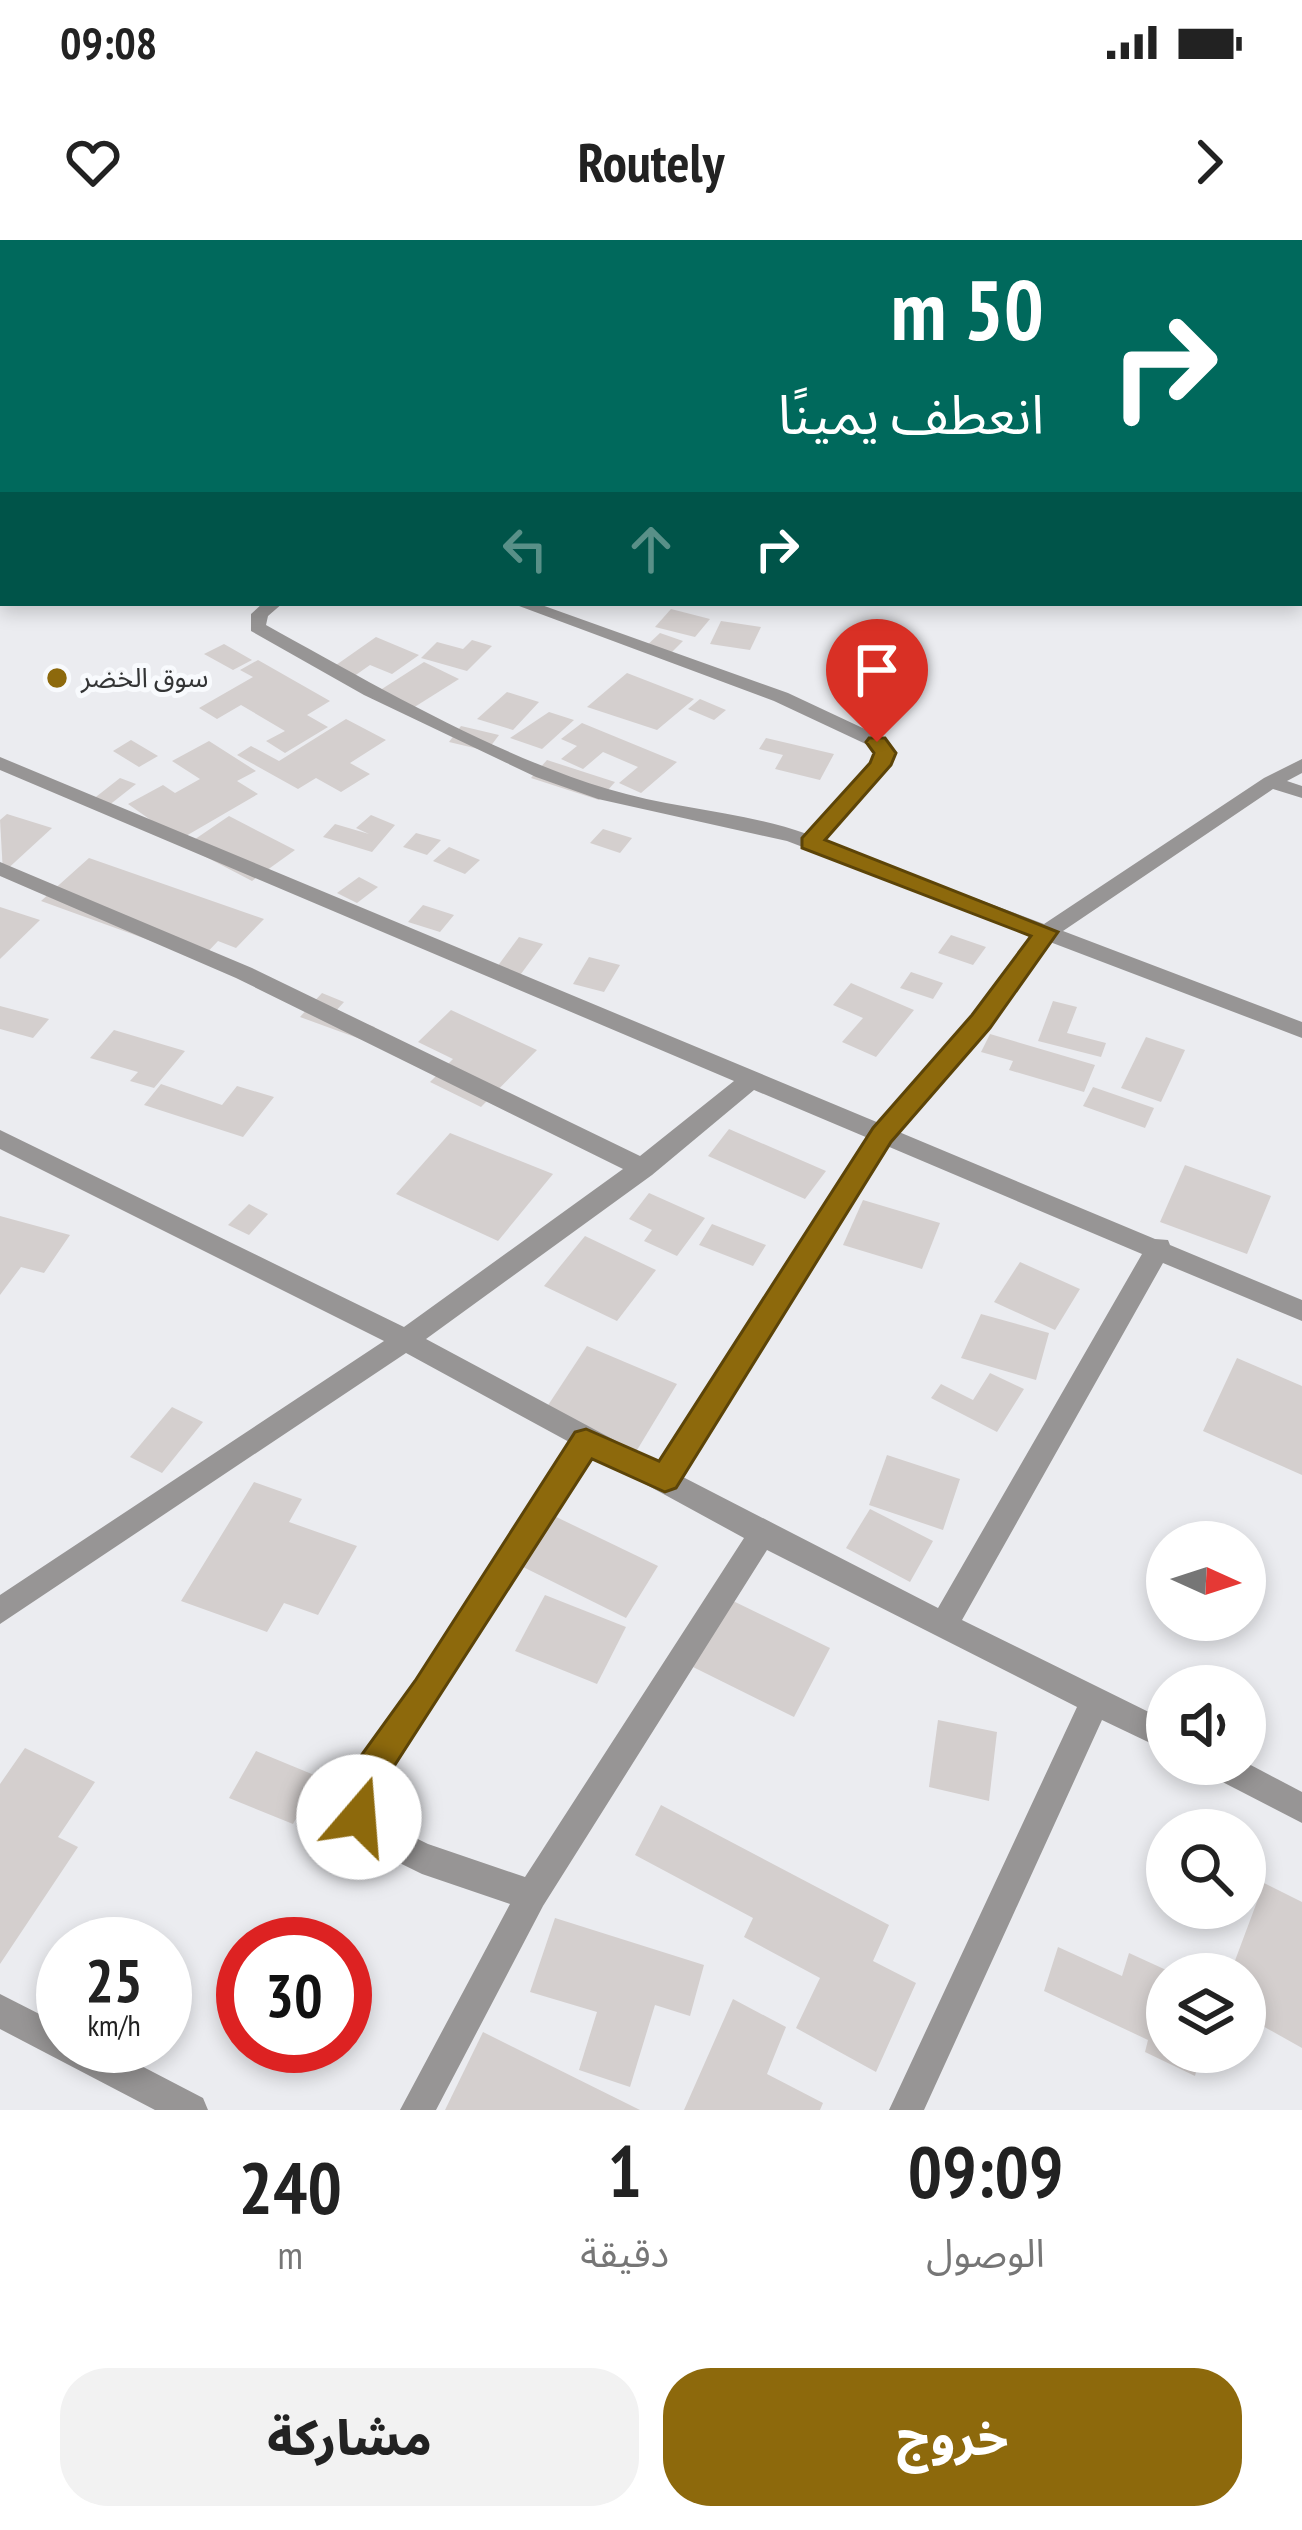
<!DOCTYPE html>
<html lang="ar">
<head>
<meta charset="utf-8">
<style>
  :root { --surface:#fff; --page:#f2f2f2; --text:#222; --muted:#767676; --accent:#8d690c }
  body { margin:0; font-family:"PT Sans Narrow","Noto Sans Arabic",sans-serif; background:var(--page); color:var(--text); direction:rtl; height:100vh; display:flex; flex-direction:column; font-size:45px; white-space:nowrap }
  * { box-sizing:border-box; margin:0 }
  p { font-size:39px; color:var(--muted) }
  .icon { flex:none; width:66px; height:66px; fill:none; stroke:currentColor; stroke-width:2; stroke-linecap:round; stroke-linejoin:round }
  .map { position:relative; height:1870px; overflow:hidden; direction:ltr }
  .sheet { display:flex; flex-direction:column; background:var(--surface); flex:1 }
  .sheet>* { flex:none }
  .banner { position:absolute; left:0px; top:0px; width:1302px; height:366px; box-shadow:0 6px 18px #0003; direction:rtl; background:#00695c; color:#fff; overflow:hidden }
  .needle { width:78px; rotate:93deg }
  .fabs { position:absolute; left:1146px; top:1281px; display:grid; gap:24px }
  .fabs a { display:grid; place-items:center; width:120px; height:120px; border-radius:50%; background:var(--surface); box-shadow:0 6px 18px #0003; font-size:60px }
  .speed { position:absolute; left:36px; top:1677px; display:flex; gap:24px; font-size:60px; font-weight:700; text-align:center }
  .speed>* { display:grid; place-content:center; width:156px; height:156px; border-radius:50%; background:var(--surface); box-shadow:0 6px 18px #0003; line-height:1 }
  .speed small { font-size:30px; font-weight:400 }
  .speed .limit { border:18px solid #d22; background:#fff; color:#111 }
  .pin { position:absolute; display:grid; place-items:center; width:102px; height:102px; color:#fff; margin:-123px -51px; border-radius:50% 50% 50% 0; rotate:-45deg; box-shadow:0 0 12px #0007 }
  .pin .icon { rotate:45deg }
  .me { position:absolute; width:132px; margin:-66px; rotate:18deg; stroke-linejoin:round; filter:drop-shadow(0 0 9px #0008) }
  .turn { display:flex; align-items:center; gap:42px; height:252px; padding:0 60px; font-size:54px }
  .turn .icon { width:156px; height:156px; stroke-width:2.5 }
  .turn b { display:block; font-size:84px; line-height:102px }
  .lanes { display:flex; align-items:center; height:114px; padding:0 60px; background:#0003; justify-content:center; gap:60px; direction:ltr }
  .lanes .off { opacity:.35 }
  .eta { display:flex; justify-content:space-evenly; align-items:center; height:204px; text-align:center }
  .eta b { font-size:72px; font-weight:800; line-height:84px }
  .primary-button { display:flex; gap:24px; margin-top:auto; padding:24px 60px }
  .primary-button a { flex:1; height:138px; border-radius:48px; background:var(--accent); color:#fff; font-size:48px; font-weight:800; line-height:138px; text-align:center }
  .primary-button a+a { background:var(--page); color:var(--text) }
  .status { display:flex; justify-content:space-between; align-items:center; height:84px; padding:0 60px; background:var(--surface); direction:ltr }
  .status svg { height:33px; fill:currentColor }
  header { display:flex; justify-content:space-between; align-items:center; height:156px; padding:0 60px; background:var(--surface); font-size:54px; font-weight:800 }
  .map>svg:first-child { display:block }
  .building { fill:#d4cfce }
  .lines { fill:none; stroke-linecap:round; stroke-linejoin:round }
  .street { fill:#979595; fill-rule:evenodd }
  .primary { fill:#524f4f; fill-rule:evenodd }
  .route { fill:#8d690c; stroke:#5c4408; stroke-width:3 }
  .poi-dot { fill:#8d690c; stroke:#f8fafd; stroke-width:4.5 }
  .labels { text-anchor:middle; stroke-width:10; stroke-linejoin:round; paint-order:stroke }
  .far-poi-label { font-size:27px; fill:#333435; stroke:#f8fafd; text-anchor:start }
</style>
</head>
<body>
<div class="status"><b>09:08</b><svg viewBox="0 0 49 12"><path d="M0 12V9h3v3zM5 12V6h3v6zM10 12V3h3v9zM15 12V0h3v12zM26 1h20v11H26zM47 4h2v5h-2z"/></svg></div>
<header><svg class="icon" aria-label="forward" viewBox="0 0 24 24"><path d="M9 5l7 7-7 7"/></svg>Routely<svg class="icon" aria-label="heart" viewBox="0 0 24 24"><path d="M12 20l-8-8c-3-5 5-10 8-4 3-6 11-1 8 4z"/></svg></header>
<div class="map">
<svg width="1302" height="1870" viewBox="0 0 1302 1870">
  <rect width="100%" height="100%" fill="#ebecf0"/>
  <g class="building">
    <polygon points="671,369 710,379 695,397 655,387"/>
    <polygon points="721,381 761,387 750,410 710,404"/>
    <polygon points="660,393 683,401 666,418 642,410"/>
    <polygon points="376,397 419,415 392,434 370,425 350,439 329,430"/>
    <polygon points="472,400 492,406 467,431 421,418 437,402 463,409"/>
    <polygon points="224,404 252,420 233,430 204,414"/>
    <polygon points="258,420 330,461 307,475 328,487 285,513 266,501 285,491 241,465 217,479 199,468 253,437 240,430"/>
    <polygon points="424,422 459,439 405,473 371,456"/>
    <polygon points="627,433 694,459 657,490 587,467"/>
    <polygon points="507,452 539,462 513,490 477,479"/>
    <polygon points="700,459 726,470 714,480 688,469"/>
    <polygon points="549,472 574,480 542,509 510,498"/>
    <polygon points="346,479 386,500 350,523 370,534 341,552 316,538 298,549 237,515 251,506 279,521"/>
    <polygon points="582,483 677,522 641,553 619,543 638,527 603,512 583,529 561,519 577,506 561,499"/>
    <polygon points="461,486 499,495 487,511 449,502"/>
    <polygon points="766,498 834,514 820,540 775,529 783,515 759,509"/>
    <polygon points="131,500 158,516 139,527 113,511"/>
    <polygon points="209,501 256,531 237,541 258,554 179,600 128,564 163,545 175,553 200,539 172,521"/>
    <polygon points="547,520 615,542 599,560 531,538"/>
    <polygon points="120,538 136,544 108,566 92,560"/>
    <polygon points="7,574 52,588 3,633 0,580"/>
    <polygon points="371,575 395,585 372,612 323,597 335,584 369,594 356,588"/>
    <polygon points="229,576 295,610 252,641 185,606"/>
    <polygon points="603,589 632,598 620,613 590,603"/>
    <polygon points="416,593 441,600 427,615 403,607"/>
    <polygon points="449,607 480,620 465,634 433,621"/>
    <polygon points="89,618 264,679 236,708 218,701 201,719 41,661"/>
    <polygon points="359,637 378,647 357,663 337,653"/>
    <polygon points="423,665 454,675 440,692 408,682"/>
    <polygon points="0,667 40,680 0,719"/>
    <polygon points="951,695 986,707 973,725 938,713"/>
    <polygon points="519,697 543,704 518,738 494,731"/>
    <polygon points="589,717 620,725 604,752 573,744"/>
    <polygon points="911,732 943,743 933,759 900,748"/>
    <polygon points="851,743 914,770 876,817 842,802 863,778 833,765"/>
    <polygon points="322,753 344,762 334,773 375,787 363,800 300,777"/>
    <polygon points="1053,761 1077,767 1067,793 1106,803 1101,817 1038,801"/>
    <polygon points="0,766 49,779 33,798 0,789"/>
    <polygon points="451,770 537,810 481,867 430,842 453,819 418,802"/>
    <polygon points="114,790 185,811 154,848 130,841 138,832 90,818"/>
    <polygon points="990,794 1095,825 1084,852 1009,830 1013,821 981,812"/>
    <polygon points="1146,797 1185,810 1161,862 1121,848"/>
    <polygon points="161,844 222,865 237,846 274,857 243,897 144,865"/>
    <polygon points="1093,847 1154,868 1145,888 1083,866"/>
    <polygon points="729,889 826,931 805,959 708,916"/>
    <polygon points="450,893 553,934 498,1001 396,954"/>
    <polygon points="1185,925 1271,956 1247,1014 1160,982"/>
    <polygon points="649,953 705,978 677,1016 644,1001 652,990 629,979"/>
    <polygon points="863,960 940,983 922,1029 843,1005"/>
    <polygon points="249,964 268,974 249,995 228,985"/>
    <polygon points="0,976 70,995 44,1033 21,1027 0,1055"/>
    <polygon points="712,984 766,1005 753,1026 699,1005"/>
    <polygon points="585,996 656,1030 617,1081 544,1046"/>
    <polygon points="1020,1022 1080,1049 1055,1090 994,1062"/>
    <polygon points="981,1074 1049,1093 1036,1140 961,1118"/>
    <polygon points="587,1106 677,1144 631,1220 539,1179"/>
    <polygon points="1237,1118 1302,1146 1302,1235 1203,1191"/>
    <polygon points="990,1133 1024,1149 997,1192 931,1158 941,1144 973,1160"/>
    <polygon points="172,1167 203,1182 162,1233 130,1217"/>
    <polygon points="887,1215 960,1239 943,1290 869,1265"/>
    <polygon points="254,1242 302,1259 289,1282 357,1306 318,1375 284,1363 267,1392 181,1361"/>
    <polygon points="870,1269 933,1301 910,1342 846,1308"/>
    <polygon points="548,1273 658,1326 626,1378 515,1323"/>
    <polygon points="545,1355 626,1387 597,1444 515,1411"/>
    <polygon points="731,1360 830,1408 794,1477 693,1427"/>
    <polygon points="938,1480 997,1492 989,1561 929,1547"/>
    <polygon points="25,1508 95,1542 58,1597 78,1607 0,1724 0,1544"/>
    <polygon points="256,1511 319,1537 293,1584 229,1558"/>
    <polygon points="362,1558 403,1575 384,1614 342,1596"/>
    <polygon points="661,1565 889,1685 873,1721 916,1743 876,1832 796,1788 820,1738 744,1697 753,1678 635,1615"/>
    <polygon points="1264,1643 1302,1662 1302,1808 1245,1776 1245,1734 1230,1734"/>
    <polygon points="555,1678 704,1725 690,1776 655,1765 630,1847 579,1830 597,1772 530,1752"/>
    <polygon points="1058,1707 1122,1736 1129,1713 1175,1734 1167,1734 1167,1812 1201,1812 1195,1836 1145,1812 1148,1800 1044,1751"/>
    <polygon points="733,1759 786,1787 767,1834 823,1863 820,1870 684,1870"/>
    <polygon points="483,1792 640,1870 445,1870"/>
  </g>
  <g class="lines">
    <g class="street">
      <polygon points="165,0 182,0 185,3 168,3"/>
      <polygon points="956,0 970,0 954,3"/>
      <polygon points="1233,0 1271,0 1274,3 1236,3"/>
      <rect x="1299" y="3" width="3" height="8"/>
      <polygon points="3,11 3,20 0,21 0,12"/>
      <polygon points="0,163 3,164 3,175 0,174"/>
      <polygon points="1299,168 1302,169 1302,179 1299,178"/>
      <polygon points="3,211 3,221 0,222 0,212"/>
      <polygon points="1302,226 1302,248 1299,249 1299,227"/>
      <polygon points="1299,283 1302,284 1302,294 1299,293"/>
      <path d="M263,363H283L268,376L266,385C371,443 494,515 608,549C673,569 743,571 807,594L871,523L875,513L870,506L774,461L511,363H536L788,453L884,498L895,513L887,529L823,601L1044,684L1264,538L1302,519V533L1287,541L1302,546V558L1273,549L1063,691L1302,782V798L1050,702L989,787L899,892L1155,999L1168,1000L1170,1005L1302,1060V1081L1163,1023L962,1380L1167,1481V1511L1102,1480L924,1870H889L1077,1467L767,1310L543,1666L436,1870H400L510,1664L422,1634L359,1603L341,1559L571,1203L406,1113L0,1384V1355L384,1101L0,909V890L404,1087L623,929L236,738L0,636V622L252,728L640,916L734,841L0,530V517L879,883L973,777L1033,695L787,601L598,559L536,537L364,455L251,391V374ZM754,850L868,898L659,1224L426,1099L652,935ZM887,906L1142,1014L938,1368L681,1236ZM592,1215L744,1298L525,1637L428,1604L381,1581L373,1561Z"/>
      <polygon points="1245,1522 1302,1552 1302,1583 1207,1534 1203,1524"/>
      <polygon points="0,1754 63,1786 63,1806 103,1806 203,1858 208,1870 155,1870 0,1789"/>
    </g>
    <g class="primary">
      <polygon points="522,0 565,0 567,3 524,3"/>
      <polygon points="703,0 728,0 730,3 705,3"/>
      <polygon points="1299,62 1302,63 1302,73 1299,72"/>
    </g>
  </g>
  <polygon class="route" points="869,498 885,498 896,513 891,525 825,600 1058,692 990,788 891,902 676,1248 665,1252 592,1219 380,1548 372,1589 359,1594 347,1589 339,1559 355,1524 415,1441 575,1192 586,1189 659,1221 873,888 972,775 1031,696 802,608 802,598 870,523 874,513 866,502"/>
  <circle class="poi-dot" cx="57" cy="438" r="12"/>
  <g class="labels">
    <g class="far-poi-label">
      <text x="81" y="447">سوق الخضر</text>
    </g>
  </g>
</svg>
<div class="fabs">
<a><svg class="needle" viewBox="-14 -14 28 28"><path d="M0-13l5 13h-10z" fill="#e53935"/><path d="M0 13l5-13h-10z" fill="#767676"/></svg></a>
<a><svg class="icon" aria-label="sound" viewBox="0 0 24 24"><path d="M4 9h4l5-4v14l-5-4H4zM17 9q2 3 0 6"/></svg></a>
<a><svg class="icon" aria-label="search" viewBox="0 0 24 24"><circle cx="10" cy="10" r="6"/><path d="M15 15l6 6"/></svg></a>
<a><svg class="icon" aria-label="layers" viewBox="0 0 24 24"><path d="M12 4l9 5-9 5-9-5zM3 14l9 5 9-5"/></svg></a>
</div>
<div class="speed"><div>25<small>km/h</small></div><div class="limit">30</div></div>
<div class="pin" style="left:877px;top:502px;background:#d93025"><svg class="icon" aria-label="arrive" viewBox="0 0 24 24"><path d="M6 21V4h12l-3 4 3 4H6"/></svg></div>
<svg class="me" style="left:359px;top:1577px" viewBox="-20 -20 40 40"><circle r="19" fill="#fff"/><path d="M0-13L10 11 0 6-10 11z" fill="#8d690c"/></svg>
<div class="banner">
<div class="turn"><svg class="icon" aria-label="right" viewBox="0 0 24 24"><path d="M7 20v-9h11M14 6l5 5-5 5"/></svg><div><b>50 m</b>انعطف يمينًا</div></div>
<div class="lanes"><svg class="icon off" aria-label="left" viewBox="0 0 24 24"><path d="M17 20v-9H6M10 6l-5 5 5 5"/></svg><svg class="icon off" aria-label="ahead" viewBox="0 0 24 24"><path d="M12 20V5M6 11l6-6 6 6"/></svg><svg class="icon" aria-label="right" viewBox="0 0 24 24"><path d="M7 20v-9h11M14 6l5 5-5 5"/></svg></div>
</div>
</div>
<section class="sheet">
<div class="eta">
<div><b>09:09</b><p>الوصول</p></div>
<div><b>1</b><p>دقيقة</p></div>
<div><b>240</b><p>m</p></div>
</div>
<div class="primary-button"><a>خروج</a><a>مشاركة</a></div>
</section>
</body>
</html>
